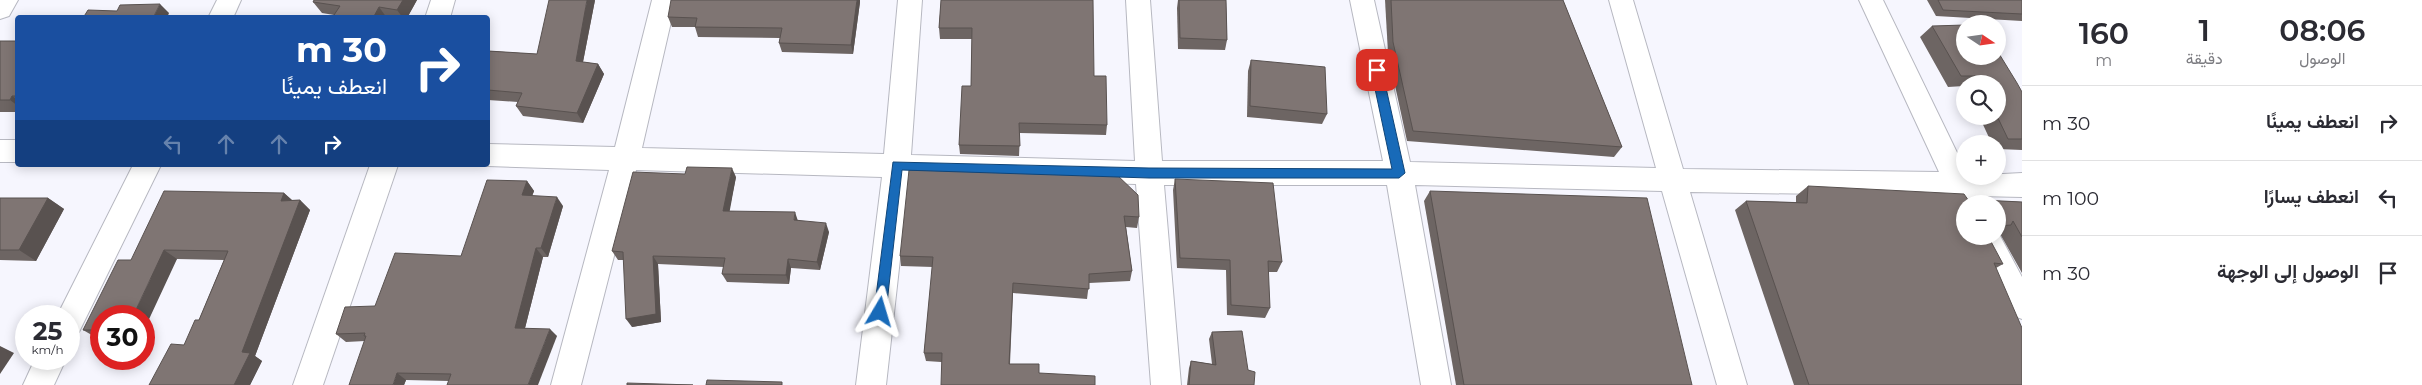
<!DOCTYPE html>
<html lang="ar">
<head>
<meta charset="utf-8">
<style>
  :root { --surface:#fff; --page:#f7f7f7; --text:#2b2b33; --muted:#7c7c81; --line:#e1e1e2 }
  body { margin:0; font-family:Montserrat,Vazirmatn,sans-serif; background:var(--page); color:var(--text); direction:rtl; height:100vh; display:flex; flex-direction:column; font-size:19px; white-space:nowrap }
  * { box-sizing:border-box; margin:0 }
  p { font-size:16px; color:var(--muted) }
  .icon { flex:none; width:28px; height:28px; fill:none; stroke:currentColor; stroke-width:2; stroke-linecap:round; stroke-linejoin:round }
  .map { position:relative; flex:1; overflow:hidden; direction:ltr }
  .details { display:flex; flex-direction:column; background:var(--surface); width:400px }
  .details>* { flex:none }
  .banner { position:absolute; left:15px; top:15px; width:475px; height:152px; border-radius:5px; box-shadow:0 2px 12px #0003; direction:rtl; background:#1a4fa0; color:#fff; overflow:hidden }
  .needle { width:32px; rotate:103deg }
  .controls { position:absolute; left:1956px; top:15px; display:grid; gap:10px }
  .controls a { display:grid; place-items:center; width:50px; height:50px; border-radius:50%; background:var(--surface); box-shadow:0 2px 12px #0003; font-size:25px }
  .speed { position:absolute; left:15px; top:305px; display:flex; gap:10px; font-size:25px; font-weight:700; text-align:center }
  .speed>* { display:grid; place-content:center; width:65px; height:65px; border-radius:50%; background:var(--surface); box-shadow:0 2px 12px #0003; line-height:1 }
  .speed small { font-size:12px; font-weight:400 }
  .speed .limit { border:8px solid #d22; background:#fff; color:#111 }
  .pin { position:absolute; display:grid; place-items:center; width:42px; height:42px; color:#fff; margin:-21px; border-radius:10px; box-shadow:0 2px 8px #0006 }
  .me { position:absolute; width:55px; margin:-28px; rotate:7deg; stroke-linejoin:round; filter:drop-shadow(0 0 4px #0008) }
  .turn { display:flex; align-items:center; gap:18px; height:105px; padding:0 20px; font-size:22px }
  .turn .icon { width:65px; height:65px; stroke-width:2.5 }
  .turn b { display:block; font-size:35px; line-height:42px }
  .lanes { display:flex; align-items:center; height:48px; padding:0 20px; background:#0003; justify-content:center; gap:25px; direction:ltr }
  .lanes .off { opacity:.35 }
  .eta { display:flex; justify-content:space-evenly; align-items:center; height:85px; text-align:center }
  .eta b { font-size:30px; font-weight:600; line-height:35px }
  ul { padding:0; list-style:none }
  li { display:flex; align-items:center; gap:15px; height:75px; padding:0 20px; border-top:1px solid var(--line) }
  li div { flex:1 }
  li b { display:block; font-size:19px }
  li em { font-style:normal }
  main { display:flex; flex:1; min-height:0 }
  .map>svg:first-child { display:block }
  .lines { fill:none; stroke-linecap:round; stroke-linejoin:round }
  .minor-casing { stroke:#b7b8c1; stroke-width:2 }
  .minor { fill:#fff; fill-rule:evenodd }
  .wall { fill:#6d6563 }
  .shaded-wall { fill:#595250 }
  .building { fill:#7f7573; stroke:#595250 }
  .route { fill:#186ab8; stroke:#104578 }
</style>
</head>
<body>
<main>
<section class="details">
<div class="eta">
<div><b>08:06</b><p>الوصول</p></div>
<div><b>1</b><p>دقيقة</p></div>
<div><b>160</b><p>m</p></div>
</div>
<ul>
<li><svg class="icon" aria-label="right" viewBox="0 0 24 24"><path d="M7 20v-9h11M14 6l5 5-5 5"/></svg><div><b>انعطف يمينًا</b></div><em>30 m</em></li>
<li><svg class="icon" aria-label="left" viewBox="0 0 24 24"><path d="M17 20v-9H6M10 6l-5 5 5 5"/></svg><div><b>انعطف يسارًا</b></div><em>100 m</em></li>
<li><svg class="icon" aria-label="arrive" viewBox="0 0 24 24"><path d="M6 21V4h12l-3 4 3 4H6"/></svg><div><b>الوصول إلى الوجهة</b></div><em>30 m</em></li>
</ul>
</section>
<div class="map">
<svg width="2022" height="385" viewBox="0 0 2022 385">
  <rect width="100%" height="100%" fill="#f6f6fe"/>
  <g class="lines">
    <g class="minor-casing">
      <g id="minor">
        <polygon points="0,0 18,0 9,16 0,19"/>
        <polygon points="217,0 241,0 233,18 208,18"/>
        <polygon points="431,0 455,0 450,18 425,18"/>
        <polygon points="652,0 676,0 642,148 884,154 898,0 922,0 911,155 1135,161 1126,0 1150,0 1162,161 1383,161 1350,0 1374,0 1410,162 1656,168 1609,0 1633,0 1683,169 1939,172 1859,0 1883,0 1965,169 1965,176 2022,173 2022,197 1978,196 1982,204 1965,204 1965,215 1958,212 1950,196 1690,192 1747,385 1717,385 1662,191 1415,185 1451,385 1421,385 1387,185 1164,185 1181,385 1151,385 1136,184 909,178 886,385 856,385 882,177 636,170 581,385 551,385 609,170 488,166 484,165 488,165 488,144 615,147"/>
        <rect x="0" y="140" width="18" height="22"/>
        <polygon points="133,165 161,165 79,332 69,335 69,316 57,316"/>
        <polygon points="370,165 398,165 323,385 293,385"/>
        <polygon points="1998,232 2022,277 2022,319 2012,315 1971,236 1998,236"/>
        <polygon points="35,359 66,359 54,385 23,385"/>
      </g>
    </g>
    <use href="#minor" class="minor"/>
  </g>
  <g class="wall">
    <polygon points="417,0 407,18 332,18 334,15 322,13 313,2"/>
    <polygon points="595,0 583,62 598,64 604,74 583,123 523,116 516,106 518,102 488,100 488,51 537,54"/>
    <polygon points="941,0 1094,76 1107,125 1106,135 1020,133 1019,156 960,154 959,145 971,86 972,39 940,39 939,28"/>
    <polygon points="1178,0 1226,0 1227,40 1225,50 1178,49 1177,8"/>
    <polygon points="1385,0 1563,0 1622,147 1614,157 1407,141 1388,53"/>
    <polygon points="1927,0 2022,0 2022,21 1936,16"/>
    <polygon points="860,2 853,54 782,52 779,43 780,38 698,37 695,27 672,27 668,17"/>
    <polygon points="1932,26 2022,92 2022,150 1998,149 1998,144 1992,144 1979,116 1998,116 1998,84 1965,84 1965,88 1964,86 1948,87 1920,37"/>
    <rect x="0" y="41" width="18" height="71"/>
    <polygon points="1251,60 1327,114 1322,124 1247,117 1248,71"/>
    <polygon points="1116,174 1139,217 1137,228 1126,227 1132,271 1130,281 1089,283 1087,299 1013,293 1010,364 1039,373 1095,385 941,362 926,361 924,353 933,267 901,266 900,256"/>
    <polygon points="736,177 729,211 797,220 829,232 820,270 791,268 789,284 727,282 722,274 724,267 658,264 661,322 632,327 624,260 618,260 612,251"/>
    <polygon points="1175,179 1282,262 1277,272 1268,272 1270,308 1265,318 1227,315 1226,270 1177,268 1173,190"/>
    <polygon points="527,181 534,191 532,196 563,206 548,257 543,257 525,328 557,336 449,381 406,380 404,385 365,341 346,342 336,334 375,306 461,256"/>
    <polygon points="1808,186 2003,264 1996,268 2022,385 1794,385 1735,210 1746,201 1796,202 1796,196"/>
    <polygon points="1430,191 1692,385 1456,385 1424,201"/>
    <polygon points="284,193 292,200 300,200 310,210 255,356 262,361 250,385 149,385 184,345 199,320 224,260 177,259 101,316 101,338 97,338 83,330 131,260"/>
    <polygon points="0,198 48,198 64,209 36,261 0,260"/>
    <polygon points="1981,200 2022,202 2022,273 1999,232 1998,233 1998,204 1975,204"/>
    <polygon points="1212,332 1248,370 1254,385 1187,385 1189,368 1191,361 1212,364 1209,339"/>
  </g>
  <g class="shaded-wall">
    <polygon points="403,0 417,0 407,18 403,18 397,10"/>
    <polygon points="587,0 595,0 581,72 576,61"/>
    <polygon points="857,0 860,0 860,2 853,54 851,45"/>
    <polygon points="160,4 169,13 167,18 153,18"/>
    <polygon points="379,7 387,18 373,18"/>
    <polygon points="598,64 604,74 583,123 577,113"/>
    <polygon points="12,96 18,100 18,106 10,100"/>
    <polygon points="732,168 736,177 728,220 723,211"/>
    <polygon points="527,181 534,191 529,204 522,195"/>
    <polygon points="284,193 294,202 281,201"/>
    <polygon points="557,197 563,206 548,257 541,248"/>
    <polygon points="48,198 64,209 36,261 19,250"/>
    <polygon points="300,200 310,210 255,356 262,361 250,385 234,385 242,352"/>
    <polygon points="795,212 798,221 794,220"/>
    <polygon points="826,223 829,232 820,270 817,262"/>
    <polygon points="536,248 543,257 523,336 515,328"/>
    <polygon points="164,250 177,259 144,330 144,316 133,316"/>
    <polygon points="653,256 658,264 661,322 632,327 626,319"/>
    <polygon points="788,259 791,268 789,284 786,275"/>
    <polygon points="550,329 557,336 538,385 528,385"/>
    <polygon points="0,346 14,353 0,374"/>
    <polygon points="397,373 406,380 404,385 393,385"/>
  </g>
  <g class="building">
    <polygon points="314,0 403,0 397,10 379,7 373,18 332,18 340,6 313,2"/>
    <polygon points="549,0 587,0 576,61 598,64 577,113 516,106 522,93 488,90 488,51 537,54"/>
    <polygon points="671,0 857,0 851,45 779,43 782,28 695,27 697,18 668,17"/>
    <polygon points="941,0 1093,0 1094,76 1106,76 1107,125 1019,123 1020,146 959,145 962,86 971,86 972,28 939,28"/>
    <polygon points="1179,0 1226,0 1227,40 1180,38"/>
    <polygon points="1391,0 1563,0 1622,147 1413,131 1393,42"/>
    <polygon points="1938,0 2022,0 2022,14 1943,10"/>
    <polygon points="160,4 153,18 83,18 88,10 117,11 120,5"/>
    <polygon points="1965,25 1965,56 1998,56 1998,52 2017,83 2022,92 2022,139 2008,139 1997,116 1998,84 1981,84 1977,76 1961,76 1932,26"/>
    <polygon points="0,41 18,41 18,94 16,96 12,96 10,100 0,100"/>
    <polygon points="1251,60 1325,67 1327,114 1250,106"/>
    <polygon points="687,167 732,168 723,211 795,212 794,220 826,223 817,262 788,259 786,275 722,274 725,258 653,256 656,314 626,319 623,252 612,251 633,172 685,174"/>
    <polygon points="909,170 1116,174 1138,195 1139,217 1124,216 1132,271 1089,274 1089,289 1013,283 1009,364 1039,364 1039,373 1095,376 1095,385 941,385 942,353 924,353 933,257 900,256"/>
    <polygon points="1175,179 1273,183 1282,262 1268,261 1270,308 1231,305 1230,260 1180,258"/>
    <polygon points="487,180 527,181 522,195 557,197 541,248 536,248 515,328 550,329 528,385 447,385 451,374 397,373 393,385 349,385 366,336 364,336 365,333 336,334 345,307 375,306 395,253 461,256"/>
    <polygon points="1808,186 1964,194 1971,204 1965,204 1965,236 1988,236 2003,264 1994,263 2022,328 2022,385 1809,385 1746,201 1807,203"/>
    <polygon points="164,191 284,193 281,201 300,200 242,352 250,353 234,385 149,385 171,344 184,345 195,320 199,320 228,251 164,250 133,316 101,316 101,330 83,330 118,260 131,260"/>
    <polygon points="1430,191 1647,198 1692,385 1464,385"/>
    <polygon points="0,198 48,198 19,250 0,250"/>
    <polygon points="1981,200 2022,202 2022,237 2013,221 2011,225 1998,226 1998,204 1980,204"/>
    <polygon points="1242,331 1248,370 1255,372 1254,385 1189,385 1191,361 1216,365 1212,332"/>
    <polygon points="707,380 782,382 782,385 706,385"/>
    <polygon points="627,383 693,385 627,385"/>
  </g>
  <polygon class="route" points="1377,66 1382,70 1405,173 1399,178 1149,178 902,170 886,312 884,316 876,316 874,312 893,162 1149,168 1392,169 1371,70"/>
</svg>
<div class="controls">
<a><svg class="needle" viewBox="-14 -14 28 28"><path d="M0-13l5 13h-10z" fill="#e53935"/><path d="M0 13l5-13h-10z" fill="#7c7c81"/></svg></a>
<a><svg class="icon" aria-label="search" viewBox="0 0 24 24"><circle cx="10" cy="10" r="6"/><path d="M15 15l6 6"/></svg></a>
<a>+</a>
<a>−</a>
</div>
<div class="speed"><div>25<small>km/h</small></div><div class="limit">30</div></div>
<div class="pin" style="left:1377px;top:70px;background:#d93025"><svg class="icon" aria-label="arrive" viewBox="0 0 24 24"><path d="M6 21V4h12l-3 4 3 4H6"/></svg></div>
<svg class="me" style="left:880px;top:312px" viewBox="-20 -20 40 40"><path d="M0-17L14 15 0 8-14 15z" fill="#186ab8" stroke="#fff" stroke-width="4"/></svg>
<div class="banner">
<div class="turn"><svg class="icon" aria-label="right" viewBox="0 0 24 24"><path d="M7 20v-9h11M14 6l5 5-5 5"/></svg><div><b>30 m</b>انعطف يمينًا</div></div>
<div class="lanes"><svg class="icon off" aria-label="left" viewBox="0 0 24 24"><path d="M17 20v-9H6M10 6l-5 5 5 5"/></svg><svg class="icon off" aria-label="ahead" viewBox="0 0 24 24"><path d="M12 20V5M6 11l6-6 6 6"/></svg><svg class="icon off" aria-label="ahead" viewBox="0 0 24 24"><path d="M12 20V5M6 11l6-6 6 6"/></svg><svg class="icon" aria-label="right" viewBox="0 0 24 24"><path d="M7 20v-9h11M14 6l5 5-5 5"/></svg></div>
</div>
</div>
</main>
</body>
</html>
